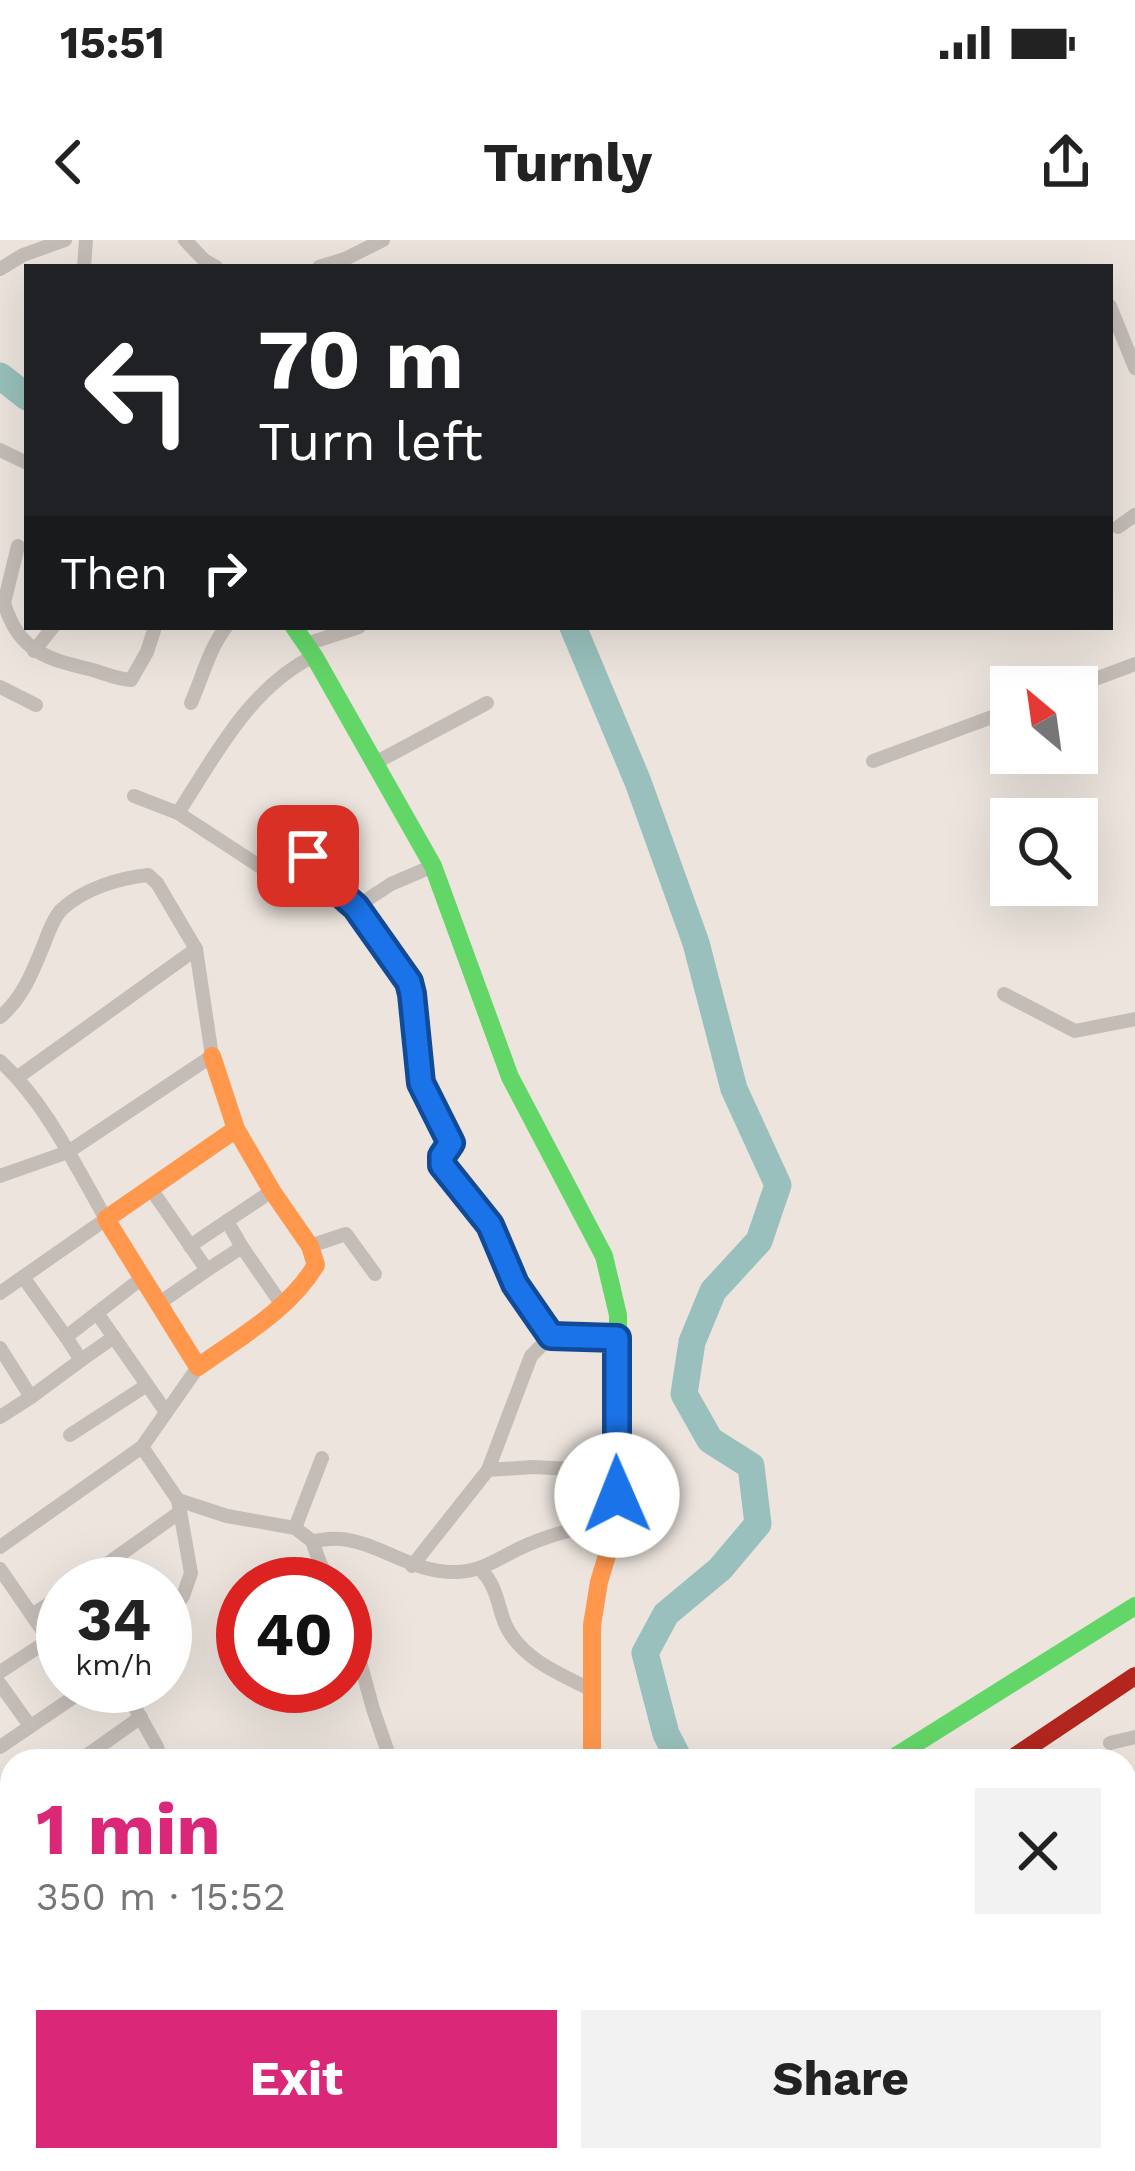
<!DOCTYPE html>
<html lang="en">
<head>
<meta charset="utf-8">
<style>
  :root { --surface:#fff; --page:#f2f2f2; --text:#222; --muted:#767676; --accent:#db2777 }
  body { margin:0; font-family:"Work Sans",sans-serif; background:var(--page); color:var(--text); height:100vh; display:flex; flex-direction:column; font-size:45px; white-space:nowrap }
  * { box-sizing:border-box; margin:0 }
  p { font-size:39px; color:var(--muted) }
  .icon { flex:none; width:66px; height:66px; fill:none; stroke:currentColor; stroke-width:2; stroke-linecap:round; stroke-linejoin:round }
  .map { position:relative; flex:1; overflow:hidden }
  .details { position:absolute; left:0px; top:1509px; width:1137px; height:423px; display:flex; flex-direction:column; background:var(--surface); border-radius:36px 36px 0 0; box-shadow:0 12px 48px #0002 }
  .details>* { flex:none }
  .banner { position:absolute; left:24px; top:24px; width:1089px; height:366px; border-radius:0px; box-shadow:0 12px 48px #0002; background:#202124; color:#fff; overflow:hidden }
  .needle { width:78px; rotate:331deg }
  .buttons { position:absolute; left:990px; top:426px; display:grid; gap:24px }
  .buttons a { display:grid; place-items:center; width:108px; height:108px; border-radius:0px; background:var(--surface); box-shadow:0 12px 48px #0002; font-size:60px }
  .speed { position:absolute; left:36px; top:1317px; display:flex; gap:24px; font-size:60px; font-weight:700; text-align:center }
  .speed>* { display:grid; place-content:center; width:156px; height:156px; border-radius:50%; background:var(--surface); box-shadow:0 12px 48px #0002; line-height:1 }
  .speed small { font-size:30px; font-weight:400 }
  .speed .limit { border:18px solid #d22; background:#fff; color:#111 }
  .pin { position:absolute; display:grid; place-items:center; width:102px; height:102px; color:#fff; margin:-51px; border-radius:24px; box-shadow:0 6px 18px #0006 }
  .me { position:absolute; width:132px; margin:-66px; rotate:359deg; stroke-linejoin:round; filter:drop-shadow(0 0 9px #0008) }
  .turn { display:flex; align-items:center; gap:42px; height:252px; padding:0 36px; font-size:54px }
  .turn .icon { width:156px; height:156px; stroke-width:2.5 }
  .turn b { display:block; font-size:84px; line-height:102px }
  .then { display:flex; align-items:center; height:114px; padding:0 36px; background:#0003; gap:24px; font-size:45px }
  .round { display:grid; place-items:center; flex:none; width:126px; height:126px; border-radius:0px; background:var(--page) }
  .summary { display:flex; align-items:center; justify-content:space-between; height:204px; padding:0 36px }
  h1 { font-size:72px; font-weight:700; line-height:90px; color:var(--accent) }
  .cta { display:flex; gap:24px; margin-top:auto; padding:24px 36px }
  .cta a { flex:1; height:138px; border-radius:0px; background:var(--accent); color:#fff; font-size:48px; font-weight:700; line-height:138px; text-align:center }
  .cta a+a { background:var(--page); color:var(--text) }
  .status { display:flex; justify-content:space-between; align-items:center; height:84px; padding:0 60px; background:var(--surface); direction:ltr }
  .status svg { height:33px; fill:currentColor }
  header { display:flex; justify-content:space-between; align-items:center; height:156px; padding:0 36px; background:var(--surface); font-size:54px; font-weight:700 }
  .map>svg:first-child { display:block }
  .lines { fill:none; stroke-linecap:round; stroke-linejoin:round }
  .river { stroke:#99c0bc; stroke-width:27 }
  .street { stroke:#c4bcb7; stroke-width:14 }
  .fast { stroke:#63d668; stroke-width:18 }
  .slow { stroke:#ff974d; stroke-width:18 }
  .jam { stroke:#b3261e; stroke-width:18 }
  .route-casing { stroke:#114b97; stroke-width:30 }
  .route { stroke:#1a73e8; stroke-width:21 }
</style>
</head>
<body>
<div class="status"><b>15:51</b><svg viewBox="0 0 49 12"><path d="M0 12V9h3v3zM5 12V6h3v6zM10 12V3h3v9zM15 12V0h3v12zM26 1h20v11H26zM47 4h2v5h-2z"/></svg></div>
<header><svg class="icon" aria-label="back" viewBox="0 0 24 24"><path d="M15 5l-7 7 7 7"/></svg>Turnly<svg class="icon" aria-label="share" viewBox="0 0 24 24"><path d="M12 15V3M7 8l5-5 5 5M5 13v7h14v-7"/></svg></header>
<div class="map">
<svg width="1135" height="1931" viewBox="0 0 1135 1931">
  <rect width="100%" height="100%" fill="#ece4dd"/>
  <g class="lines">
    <g class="river">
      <polyline points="0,136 27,157"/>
      <polyline points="573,387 638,542 696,703 734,849 778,945 759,1001 713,1051 692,1102 684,1154 710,1200 751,1226 758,1284 720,1329 666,1374 645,1413 666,1494 680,1521"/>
      <polyline points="1125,1863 1135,1864"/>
      <polyline points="523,1931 528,1920"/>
    </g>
    <g class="street">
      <polyline points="185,0 204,20 216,27"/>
      <polyline points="84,27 86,0"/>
      <polyline points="319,27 345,19 383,0"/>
      <polyline points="0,29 23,15 65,0"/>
      <polyline points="1110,66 1135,128"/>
      <polyline points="0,210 27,223"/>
      <polyline points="1118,287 1135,275"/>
      <path d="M18,306L4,363C19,413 48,419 93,430C106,434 117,439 131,440L147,412L155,387"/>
      <polyline points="306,404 359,387"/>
      <polyline points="34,411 53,387"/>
      <polyline points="0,447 36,465"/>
      <polyline points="1074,447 1135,424"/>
      <path d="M191,463C203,436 209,409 226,387"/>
      <polyline points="873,521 1011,470"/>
      <polyline points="373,524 487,463"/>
      <polyline points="134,556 178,573 273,635 281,634 308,616 331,645 356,667"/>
      <path d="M178,573C215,516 250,447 314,416"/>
      <polyline points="433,626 391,644 356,667 409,742 421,843 451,903 442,916 442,925 490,985 515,1044 551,1096"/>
      <polyline points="1004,754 1075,791 1135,779"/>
      <path d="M0,777C23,758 33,731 44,704C48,693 53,679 61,670C83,649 119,638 148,635L157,643L196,709L18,837"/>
      <path d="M0,821C46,863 75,925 106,979L0,1053"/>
      <polyline points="0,936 68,912 212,816 196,709"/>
      <polyline points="151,949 207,1030 158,1064"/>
      <polyline points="190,1006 227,981"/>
      <polyline points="310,1006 346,994 375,1034"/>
      <polyline points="242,1007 227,981 272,951"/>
      <polyline points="207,1030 242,1007 282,1065"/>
      <polyline points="23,1037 66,1097"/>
      <polyline points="97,1073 166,1172"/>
      <polyline points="0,1108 31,1157 81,1120 66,1097 142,1038"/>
      <polyline points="81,1120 114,1097"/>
      <polyline points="0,1177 31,1157"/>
      <polyline points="70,1195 147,1145"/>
      <polyline points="142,1207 198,1127"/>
      <polyline points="616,1231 533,1227 488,1230 531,1116 551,1096 617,1098"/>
      <path d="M178,1260L227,1276L295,1288L312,1301C322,1300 331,1298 341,1299C381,1303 413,1334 458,1332C485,1331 503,1315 527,1305C557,1292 587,1286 618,1279"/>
      <polyline points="295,1288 322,1218"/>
      <polyline points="312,1301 320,1323 332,1344"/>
      <polyline points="0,1307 142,1207 178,1260 191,1333 183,1356 165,1381"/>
      <polyline points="412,1326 488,1230"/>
      <polyline points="0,1329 49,1400 0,1432"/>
      <path d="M481,1330C496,1345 497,1362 504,1381C518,1418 560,1434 592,1450"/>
      <polyline points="79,1344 180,1272"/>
      <polyline points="345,1367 373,1469 391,1521"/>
      <polyline points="32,1375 63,1355"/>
      <polyline points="0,1444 30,1486"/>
      <polyline points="123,1446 157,1507 161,1521"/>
      <polyline points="1110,1503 1135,1497"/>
      <polyline points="0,1507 90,1446"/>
      <polyline points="79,1521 141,1477"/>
      <polyline points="0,1576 12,1568"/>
      <polyline points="0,1641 12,1640"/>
      <polyline points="1125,1735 1135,1740"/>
      <polyline points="0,1812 12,1807"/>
      <polyline points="0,1823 12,1850"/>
      <polyline points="123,1920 126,1931"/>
      <polyline points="813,1920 823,1931"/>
      <polyline points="576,1931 588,1920"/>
    </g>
    <g class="fast">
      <polyline points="294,387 314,416 433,626 510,837 604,1016 618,1075 618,1102"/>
      <polyline points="888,1521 1135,1366"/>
      <polyline points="242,1931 266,1920"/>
      <polyline points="366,1931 384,1920"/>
    </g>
    <g class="slow">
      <path d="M212,816L236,889L106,979L198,1127C240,1097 289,1070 316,1025L310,1006L272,951L236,889"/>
      <polyline points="592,1521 592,1385 599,1342 618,1279 618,1102"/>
    </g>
    <polyline class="jam" points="1008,1521 1135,1436"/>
  </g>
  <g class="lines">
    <g class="route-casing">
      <polyline id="route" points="308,616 331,645 356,667 409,742 412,754 421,843 451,903 442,916 442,925 490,985 515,1044 551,1096 617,1098 617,1255"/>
    </g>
    <use href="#route" class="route"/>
  </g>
</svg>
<div class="buttons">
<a><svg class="needle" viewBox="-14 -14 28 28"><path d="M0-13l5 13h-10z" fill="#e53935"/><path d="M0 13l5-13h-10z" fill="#767676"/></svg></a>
<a><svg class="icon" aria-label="search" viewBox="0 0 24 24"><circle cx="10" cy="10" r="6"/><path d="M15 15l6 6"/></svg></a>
</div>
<div class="speed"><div>34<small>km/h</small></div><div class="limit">40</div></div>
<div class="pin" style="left:308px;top:616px;background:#d93025"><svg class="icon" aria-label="arrive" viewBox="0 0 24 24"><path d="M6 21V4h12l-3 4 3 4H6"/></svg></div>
<svg class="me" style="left:617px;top:1255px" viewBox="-20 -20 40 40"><circle r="19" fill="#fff"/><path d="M0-13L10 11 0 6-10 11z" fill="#1a73e8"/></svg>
<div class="banner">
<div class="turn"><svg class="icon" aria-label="left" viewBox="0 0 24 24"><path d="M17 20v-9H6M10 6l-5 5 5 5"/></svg><div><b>70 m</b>Turn left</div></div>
<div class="then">Then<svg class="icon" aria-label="right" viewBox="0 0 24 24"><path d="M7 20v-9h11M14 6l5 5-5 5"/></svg></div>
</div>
<section class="details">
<div class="summary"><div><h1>1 min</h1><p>350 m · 15:52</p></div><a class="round"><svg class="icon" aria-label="close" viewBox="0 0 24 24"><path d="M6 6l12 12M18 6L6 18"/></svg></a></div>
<div class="cta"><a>Exit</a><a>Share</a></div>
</section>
</div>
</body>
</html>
